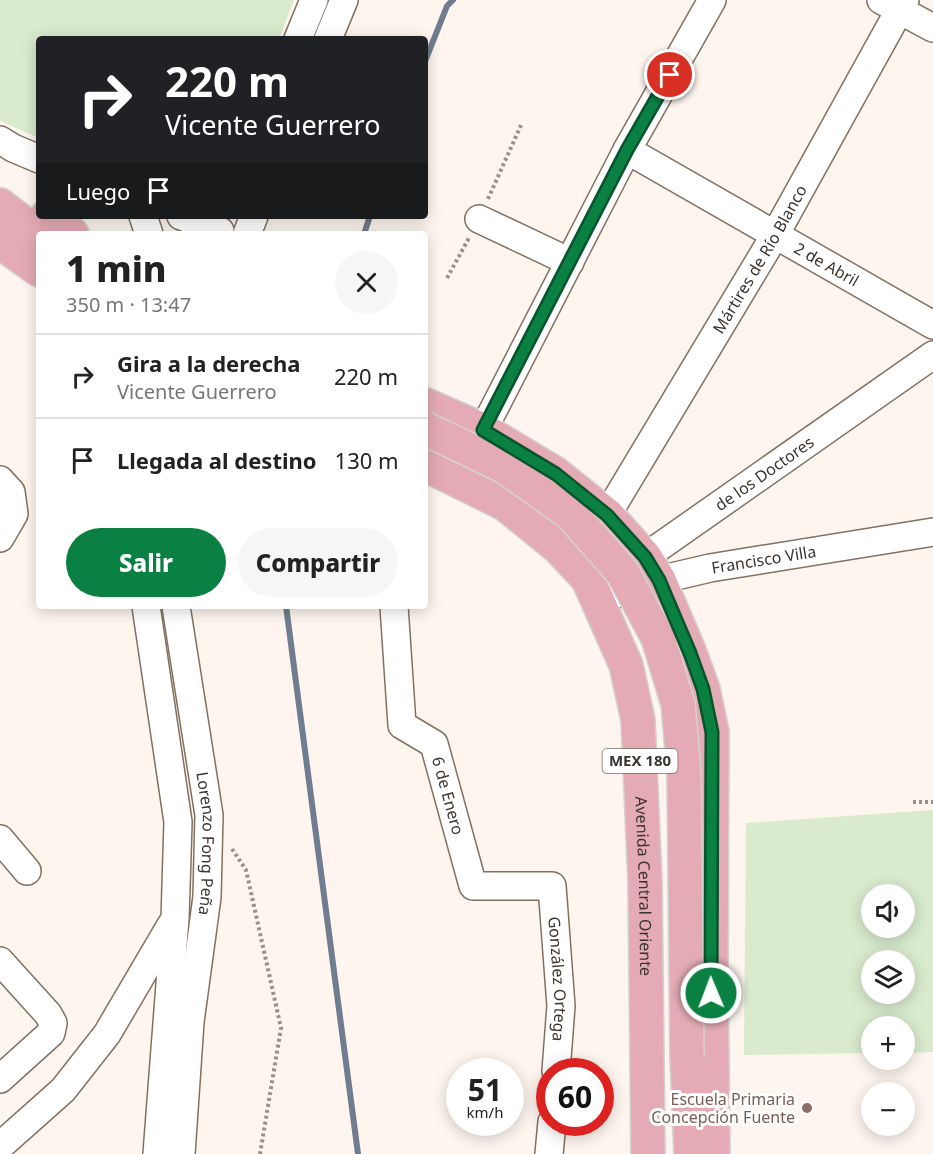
<!DOCTYPE html>
<html lang="es">
<head>
<meta charset="utf-8">
<style>
  :root { --surface:#fff; --page:#f6f6f6; --text:#222; --muted:#767676; --line:#e0e0e0; --accent:#0b8043 }
  body { margin:0; font-family:"Noto Sans",sans-serif; background:var(--page); color:var(--text); height:100vh; display:flex; flex-direction:column; font-size:22px; white-space:nowrap }
  * { box-sizing:border-box; margin:0 }
  p { font-size:20px; color:var(--muted) }
  .icon { flex:none; width:33px; height:33px; fill:none; stroke:currentColor; stroke-width:2; stroke-linecap:round; stroke-linejoin:round }
  .map { position:relative; flex:1; overflow:hidden }
  .details { position:absolute; left:36px; top:231px; width:392px; height:378px; display:flex; flex-direction:column; background:var(--surface); border-radius:6px; box-shadow:0 3px 15px #0003 }
  .details>* { flex:none }
  .top-card { position:absolute; left:36px; top:36px; width:392px; height:183px; border-radius:6px; box-shadow:0 3px 15px #0003; background:#202124; color:#fff; overflow:hidden }
  .fabs { position:absolute; left:861px; top:884px; display:grid; gap:12px }
  .fabs a { display:grid; place-items:center; width:54px; height:54px; border-radius:50%; background:var(--surface); box-shadow:0 3px 15px #0003; font-size:30px }
  .speed { position:absolute; left:446px; top:1058px; display:flex; gap:12px; font-size:30px; font-weight:700; text-align:center }
  .speed>* { display:grid; place-content:center; width:78px; height:78px; border-radius:50%; background:var(--surface); box-shadow:0 3px 15px #0003; line-height:1 }
  .speed small { font-size:15px; font-weight:400 }
  .speed .limit { border:9px solid #d22; background:#fff; color:#111 }
  .pin { position:absolute; display:grid; place-items:center; width:51px; height:51px; color:#fff; margin:-26px; border:3px solid #fff; border-radius:50%; box-shadow:0 2px 6px #0007 }
  .me { position:absolute; width:66px; margin:-33px; rotate:359deg; stroke-linejoin:round; filter:drop-shadow(0 0 4px #0008) }
  .turn { display:flex; align-items:center; gap:21px; height:126px; padding:0 30px; font-size:27px }
  .turn .icon { width:78px; height:78px; stroke-width:2.5 }
  .turn b { display:block; font-size:42px; line-height:51px }
  .then { display:flex; align-items:center; height:57px; padding:0 30px; background:#0003; gap:12px; font-size:22px }
  .round { display:grid; place-items:center; flex:none; width:63px; height:63px; border-radius:32px; background:var(--page) }
  .overview { display:flex; align-items:center; justify-content:space-between; height:102px; padding:0 30px }
  h1 { font-size:36px; font-weight:800; line-height:45px }
  .cta { display:flex; gap:12px; margin-top:auto; padding:12px 30px }
  .cta a { flex:1; height:69px; border-radius:36px; background:var(--accent); color:#fff; font-size:24px; font-weight:800; line-height:69px; text-align:center }
  .cta a+a { background:var(--page); color:var(--text) }
  ul { padding:0; list-style:none }
  li { display:flex; align-items:center; gap:18px; height:84px; padding:0 30px; border-top:2px solid var(--line) }
  li div { flex:1 }
  li b { display:block; font-size:22px }
  li em { font-style:normal }
  .map>svg:first-child { display:block }
  .green { fill:#d9eacd; fill-rule:evenodd }
  .lines { fill:none; stroke-linecap:round; stroke-linejoin:round }
  .stream { stroke:#707c90; stroke-width:6 }
  .minor-casing { stroke:#827161; stroke-width:30 }
  .major-casing { stroke:#d4d2d1; stroke-width:36 }
  .path { stroke:#989089; stroke-width:4; stroke-dasharray:3 3; stroke-linecap:butt }
  .minor { stroke:#fff; stroke-width:27 }
  .major { stroke:#e4abb4; stroke-width:33 }
  .major-bridge-casing { stroke:#d4d2d1; stroke-width:36; stroke-linecap:butt }
  .major-bridge { stroke:#e4abb4; stroke-width:33 }
  .route-casing { stroke:#07532c; stroke-width:15 }
  .route { stroke:#0b8043; stroke-width:10 }
  .education-dot { fill:#8d6e63; stroke:#fff; stroke-width:2 }
  .labels { text-anchor:middle; stroke-width:6; stroke-linejoin:round; paint-order:stroke }
  .shield { fill:#fff; stroke:#76706c; stroke-width:1.5 }
  .shield-label { font-size:15px; font-weight:bold; fill:#3b332d }
  .street-label { font-size:16px; fill:#3b332d; stroke:#fff }
  .education-label { font-size:16px; fill:#785e54; stroke:#fff; text-anchor:end }
</style>
</head>
<body>
<div class="map">
<svg width="933" height="1154" viewBox="0 0 933 1154">
  <rect width="100%" height="100%" fill="#fdf5ee"/>
  <g class="green">
    <polygon points="0,0 294,0 279,39 39,39 39,138 0,121"/>
    <path d="M933,810V1052L905,1053L904,1026H872L871,1053L744,1055L746,823ZM872,894H904V927H872ZM872,960H904V993H872Z"/>
  </g>
  <g class="lines">
    <g class="stream">
      <polyline points="424,64 447,6 453,0"/>
      <polyline points="364,234 370,216"/>
      <polyline points="286,606 358,1154"/>
    </g>
    <g class="minor-casing">
      <g id="minor">
        <polyline points="881,0 933,28"/>
        <polyline points="298,39 314,0"/>
        <polyline points="328,39 344,0"/>
        <polyline points="0,140 13,148 39,159"/>
        <path id="s1" d="M627,150L933,325"/>
        <polyline points="143,216 149,234"/>
        <polyline points="181,216 220,231"/>
        <polyline points="479,219 570,262"/>
        <polyline points="247,234 254,216"/>
        <polyline points="483,430 627,150 712,0"/>
        <polyline points="0,480 11,492 14,514 0,538"/>
        <path id="s2" d="M607,515L775,235L905,0"/>
        <path id="s3" d="M627,564L645,557L933,355"/>
        <path id="s4" d="M598,600L659,580L710,568L933,532"/>
        <polyline points="146,606 178,822 175,919 157,1154"/>
        <path id="s5" d="M176,606L209,815L207,897L190,1022L181,1154"/>
        <path id="s6" d="M394,606L402,725L434,744L473,886H552L561,1006L556,1071"/>
        <polyline points="0,839 27,871"/>
        <polyline points="0,961 48,1014 53,1023 51,1033 0,1079"/>
        <polyline points="0,1146 63,1090 107,1034 171,925"/>
        <polyline points="549,1154 552,1122"/>
      </g>
    </g>
    <g class="major-casing">
      <g id="major">
        <polyline points="0,205 39,235"/>
        <polyline points="47,216 72,234"/>
        <polyline points="0,242 39,270"/>
        <polyline points="424,404 483,430 556,474 607,515 645,557 659,580 690,653 703,689 712,732 711,970 713,1154"/>
        <path id="s7" d="M424,464L505,504L558,547L588,579L626,665L638,720L645,882L648,1154"/>
        <polyline points="687,1057 691,1154"/>
      </g>
    </g>
    <g class="path">
      <polyline points="488,199 522,123"/>
      <polyline points="447,278 469,238"/>
      <polyline points="913,802 933,802"/>
      <polyline points="232,849 246,870 281,1028 260,1154"/>
    </g>
    <use href="#minor" class="minor"/>
    <use href="#major" class="major"/>
    <g class="major-bridge-casing">
      <polyline id="major-bridge" points="424,428 505,467 570,513 623,573 658,638 678,704 684,772 687,1057"/>
    </g>
    <use href="#major-bridge" class="major-bridge"/>
  </g>
  <g class="lines">
    <g class="route-casing">
      <polyline id="route" points="670,75 627,150 483,430 556,474 607,515 645,557 659,580 690,653 703,689 712,732 711,993"/>
    </g>
    <use href="#route" class="route"/>
  </g>
  <circle class="education-dot" cx="807" cy="1108" r="6"/>
  <g class="labels">
    <rect class="shield" x="602.5" y="749" width="75" height="24" rx="4.5"/>
    <g class="shield-label">
      <text x="640" y="766">MEX 180</text>
    </g>
    <g class="street-label">
      <text dy="6" stroke="none"><textPath href="#s2" startOffset="298">Mártires de Río Blanco</textPath></text>
      <text dy="6" stroke="none"><textPath href="#s1" startOffset="230">2 de Abril</textPath></text>
      <text dy="6" stroke="none"><textPath href="#s3" startOffset="165">de los Doctores</textPath></text>
      <text dy="6" stroke="none"><textPath href="#s4" startOffset="171">Francisco Villa</textPath></text>
      <text dy="6" stroke="none"><textPath href="#s6" startOffset="210">6 de Enero</textPath></text>
      <text dy="6" stroke="none"><textPath href="#s5" startOffset="240">Lorenzo Fong Peña</textPath></text>
      <text dy="6" stroke="none"><textPath href="#s7" startOffset="519">Avenida Central Oriente</textPath></text>
      <text dy="6" stroke="none"><textPath href="#s6" startOffset="476">González Ortega</textPath></text>
    </g>
    <g class="education-label">
      <text x="795" y="1105">Escuela Primaria<tspan x="795" dy="18">Concepción Fuente</tspan></text>
    </g>
  </g>
</svg>
<div class="fabs">
<a><svg class="icon" aria-label="sound" viewBox="0 0 24 24"><path d="M4 9h4l5-4v14l-5-4H4zM17 9q2 3 0 6"/></svg></a>
<a><svg class="icon" aria-label="layers" viewBox="0 0 24 24"><path d="M12 4l9 5-9 5-9-5zM3 14l9 5 9-5"/></svg></a>
<a>+</a>
<a>−</a>
</div>
<div class="speed"><div>51<small>km/h</small></div><div class="limit">60</div></div>
<div class="pin" style="left:670px;top:75px;background:#d93025"><svg class="icon" aria-label="arrive" viewBox="0 0 24 24"><path d="M6 21V4h12l-3 4 3 4H6"/></svg></div>
<svg class="me" style="left:711px;top:993px" viewBox="-20 -20 40 40"><circle r="17" fill="#0b8043" stroke="#fff" stroke-width="3"/><path d="M0-11L8 9 0 5-8 9z" fill="#fff"/></svg>
<div class="top-card">
<div class="turn"><svg class="icon" aria-label="right" viewBox="0 0 24 24"><path d="M7 20v-9h11M14 6l5 5-5 5"/></svg><div><b>220 m</b>Vicente Guerrero</div></div>
<div class="then">Luego<svg class="icon" aria-label="arrive" viewBox="0 0 24 24"><path d="M6 21V4h12l-3 4 3 4H6"/></svg></div>
</div>
<section class="details">
<div class="overview"><div><h1>1 min</h1><p>350 m · 13:47</p></div><a class="round"><svg class="icon" aria-label="close" viewBox="0 0 24 24"><path d="M6 6l12 12M18 6L6 18"/></svg></a></div>
<ul>
<li><svg class="icon" aria-label="right" viewBox="0 0 24 24"><path d="M7 20v-9h11M14 6l5 5-5 5"/></svg><div><b>Gira a la derecha</b><p>Vicente Guerrero</p></div><em>220 m</em></li>
<li><svg class="icon" aria-label="arrive" viewBox="0 0 24 24"><path d="M6 21V4h12l-3 4 3 4H6"/></svg><div><b>Llegada al destino</b></div><em>130 m</em></li>
</ul>
<div class="cta"><a>Salir</a><a>Compartir</a></div>
</section>
</div>
</body>
</html>
